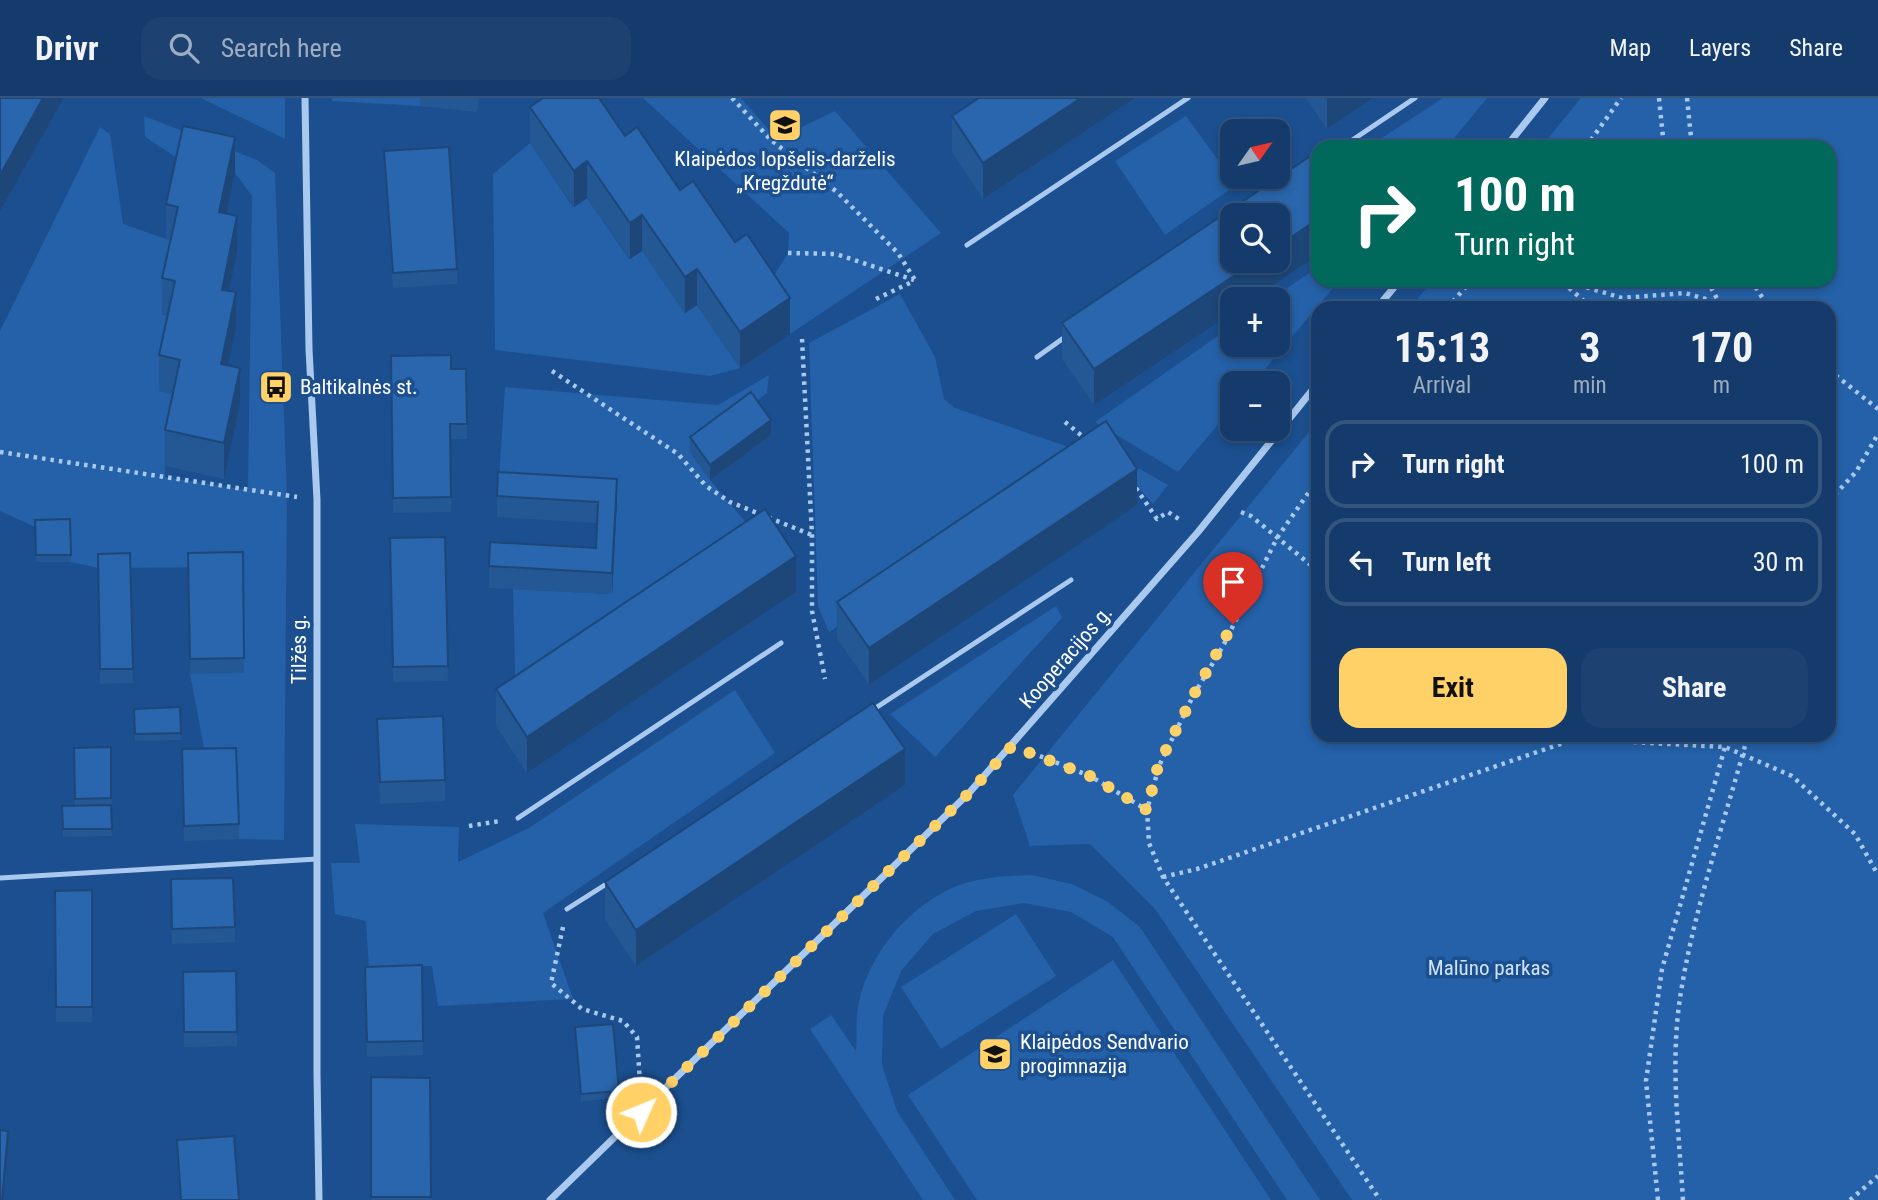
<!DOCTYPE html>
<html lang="en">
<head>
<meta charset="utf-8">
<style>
  :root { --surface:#143b6b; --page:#1d4271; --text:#f1f3f6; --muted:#9dadc1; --line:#33557e; --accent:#ffd166 }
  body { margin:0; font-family:"Roboto Condensed",sans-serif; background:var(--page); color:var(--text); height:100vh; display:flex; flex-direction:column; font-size:26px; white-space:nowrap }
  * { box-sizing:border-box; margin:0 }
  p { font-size:23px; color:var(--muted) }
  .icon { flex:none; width:38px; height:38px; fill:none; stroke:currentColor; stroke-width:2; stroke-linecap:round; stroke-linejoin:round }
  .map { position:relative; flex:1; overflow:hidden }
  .side { position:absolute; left:1311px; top:203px; width:525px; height:441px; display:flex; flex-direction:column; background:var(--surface); border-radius:21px; box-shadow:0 4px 10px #0003,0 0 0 2px var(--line) }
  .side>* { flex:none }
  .hud { position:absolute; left:1311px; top:42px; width:525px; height:147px; border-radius:21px; box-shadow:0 4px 10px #0003,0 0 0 2px var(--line); background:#00695c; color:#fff; overflow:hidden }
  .needle { width:46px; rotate:56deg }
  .buttons { position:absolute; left:1220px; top:21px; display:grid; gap:14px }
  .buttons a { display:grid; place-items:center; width:70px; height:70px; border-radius:14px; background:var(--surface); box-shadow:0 4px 10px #0003,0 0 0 2px var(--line); font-size:35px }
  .pin { position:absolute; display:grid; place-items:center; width:60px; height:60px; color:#fff; margin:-72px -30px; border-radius:50% 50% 50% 0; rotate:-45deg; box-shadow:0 0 7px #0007 }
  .pin .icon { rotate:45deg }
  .me { position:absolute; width:77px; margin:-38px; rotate:46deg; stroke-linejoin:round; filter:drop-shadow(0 0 5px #0008) }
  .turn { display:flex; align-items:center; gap:24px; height:147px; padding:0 28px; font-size:32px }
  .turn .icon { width:91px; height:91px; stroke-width:2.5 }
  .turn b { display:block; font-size:49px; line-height:60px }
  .eta { display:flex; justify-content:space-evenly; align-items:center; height:119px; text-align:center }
  .eta b { font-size:42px; font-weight:700; line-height:49px }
  .primary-button { display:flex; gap:14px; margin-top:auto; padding:14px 28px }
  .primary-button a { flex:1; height:80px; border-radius:21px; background:var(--accent); color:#111; font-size:28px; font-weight:700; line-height:80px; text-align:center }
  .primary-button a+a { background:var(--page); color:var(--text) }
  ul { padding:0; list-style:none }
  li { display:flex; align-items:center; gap:21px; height:88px; margin:0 14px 10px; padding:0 14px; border:4px solid var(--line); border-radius:21px }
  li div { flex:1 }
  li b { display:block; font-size:26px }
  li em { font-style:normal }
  header { display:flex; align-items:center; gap:42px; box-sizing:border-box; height:98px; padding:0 35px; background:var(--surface); border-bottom:2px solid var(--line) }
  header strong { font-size:33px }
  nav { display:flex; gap:38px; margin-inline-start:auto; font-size:24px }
  .search { width:490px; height:63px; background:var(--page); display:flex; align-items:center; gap:18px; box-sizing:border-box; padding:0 24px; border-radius:21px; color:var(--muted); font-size:26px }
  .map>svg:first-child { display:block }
  .green { fill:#2461a8 }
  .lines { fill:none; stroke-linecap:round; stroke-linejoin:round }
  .path { stroke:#a9c9ee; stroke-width:4.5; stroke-dasharray:3.5 5; stroke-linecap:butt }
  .service { stroke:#a9c9ee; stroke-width:5 }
  .minor { stroke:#a9c9ee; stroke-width:7 }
  .wall { fill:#245895 }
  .shaded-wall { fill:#1d4779 }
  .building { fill:#2a66ad; stroke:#1d4779; stroke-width:2 }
  .route { stroke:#ffd166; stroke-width:12; stroke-dasharray:0 21.6 }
  .labels { text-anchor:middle; stroke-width:7; stroke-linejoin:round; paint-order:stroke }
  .poi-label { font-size:21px; fill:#fff; stroke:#1b4f8f; text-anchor:start }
  .street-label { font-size:21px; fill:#fff; stroke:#1b4f8f }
  .park-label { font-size:21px; fill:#cfe3fa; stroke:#1b4f8f }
</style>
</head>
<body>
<header>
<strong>Drivr</strong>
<div class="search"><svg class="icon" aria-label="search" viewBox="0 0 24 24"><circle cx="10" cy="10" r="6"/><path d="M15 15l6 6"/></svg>Search here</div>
<nav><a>Map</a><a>Layers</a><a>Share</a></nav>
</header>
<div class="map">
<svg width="1878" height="1102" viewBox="0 0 1878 1102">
  <rect width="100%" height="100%" fill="#1b4f8f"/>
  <g class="green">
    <polygon points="201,0 285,0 285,41"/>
    <polygon points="332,0 421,0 420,8 332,3"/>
    <polygon points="643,0 741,0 777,41 835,13 941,135 790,236 763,195 788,155 789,135"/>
    <polygon points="1443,0 1487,0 1447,49 1368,49"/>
    <polygon points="1581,0 1878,0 1878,1102 1352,1102 1155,811 1090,746 1030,748 1013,697 1318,323 1318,637 1829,637 1829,210 1410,210 1433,182 1829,182 1829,49 1541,49"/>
    <polygon points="144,18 257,62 275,75 287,398 284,742 239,741 236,665 207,666 190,576 243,469 98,470 71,464 70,429 35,429 0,413 0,233 100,29 110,36 123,126 178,145 175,219 180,298 165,368 165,379 248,392 252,98 235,75 183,64 145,39"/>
    <polygon points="1186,18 1236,87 1165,137 1115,63"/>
    <polygon points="530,45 573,109 587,100 629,161 642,153 685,215 697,207 740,270 710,278 495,252 493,76"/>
    <polygon points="1318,169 1318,182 1340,182 1253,285 1232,285 1232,310 1178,374 1095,324 1232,228 1232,247 1278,247 1278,201 1271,201"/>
    <polygon points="900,196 935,259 944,301 955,310 1098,359 829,534 818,508 809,245"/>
    <polygon points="769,277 767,295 690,354 710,382 765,447 516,614 513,491 612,496 617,403 498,396 505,289 718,307"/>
    <polygon points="1106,352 1168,387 1153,406"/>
    <polygon points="1056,508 1062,520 935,659 890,616"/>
    <polygon points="735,592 775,655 543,815 573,901 438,908 432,868 369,870 366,823 335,816 331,765 360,765 355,726 459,729 458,764 529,730"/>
    <path d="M1032,777L1072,786L1108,804L1140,829L1320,1102H1287L1113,839L1071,814L1024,805L976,813L933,836L901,873L883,918L882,967L897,1013L955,1102H923L810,931L831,917L856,953C857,940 856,927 857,915C864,862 904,812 952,790C978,779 1005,778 1032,777Z"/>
    <polygon points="1016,816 1056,878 941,951 901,889"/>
    <polygon points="1113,862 1271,1102 977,1102 908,997"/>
  </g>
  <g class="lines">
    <g class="path">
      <polyline points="732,0 771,42 837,94 898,155 915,182"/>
      <polyline points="1659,0 1664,49"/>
      <polyline points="1687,0 1692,49"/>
      <polyline points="1586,49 1621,0"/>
      <polyline points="788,155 836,156 914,182"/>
      <polyline points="1554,182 1568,189 1592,210"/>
      <polyline points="1562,182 1622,200 1685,195 1719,205"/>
      <polyline points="1707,182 1722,210"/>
      <polyline points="1751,182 1769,210"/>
      <polyline points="876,201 914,183"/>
      <polyline points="1447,210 1472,182"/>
      <polyline points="802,241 812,437 812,513 825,581"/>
      <polyline points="1829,272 1878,311"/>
      <polyline points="552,273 678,356 706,388 730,404 812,437"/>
      <polyline points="1065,324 1087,342"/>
      <polyline points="0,354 297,399"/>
      <polyline points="1318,381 1277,440 1223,548 1193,598 1159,668 1147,712 1149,745 1163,779 1380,1102"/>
      <polyline points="1136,390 1157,421 1168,414 1182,423"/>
      <polyline points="1829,403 1856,374 1878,336"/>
      <polyline points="1241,414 1251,418 1318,473"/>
      <polyline points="1032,655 1090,678 1147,712"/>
      <polyline points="469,728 500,723"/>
      <polyline points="1163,779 1197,771 1575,641 1725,649 1792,678 1855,736 1878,777"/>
      <polyline points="563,829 551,885 582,911 623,923 637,939 640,985"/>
      <polyline points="1658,1102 1646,983 1662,871 1725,649 1724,637"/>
      <path d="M1683,1102C1679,1035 1670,967 1680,900C1693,814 1725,722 1748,637"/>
      <polyline points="1850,1102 1878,1078"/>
    </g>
    <g class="service">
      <polyline points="1342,49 1415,0"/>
      <polyline points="967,147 1188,0"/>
      <polyline points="1037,259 1065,239"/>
      <polyline points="871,613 1071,482"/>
      <polyline points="518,720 781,545"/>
      <polyline points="0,780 317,761"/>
      <polyline points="567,811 608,785"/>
    </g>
    <g class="minor">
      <polyline points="305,0 309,251 317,402 317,976 319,1102"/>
      <polyline points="1506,49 1545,0"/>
      <polyline points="1377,210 1400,182"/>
      <polyline points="550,1102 969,695 1198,434 1318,285"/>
    </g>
  </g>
  <g class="wall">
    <polygon points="420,0 479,0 477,14 420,8"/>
    <polygon points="1135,0 983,101 952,54 952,18"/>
    <polygon points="1306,0 1373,0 1327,31"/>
    <polygon points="530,9 625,38 680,92 790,236 740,270 697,207 685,215 642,153 630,161 587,100 574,109 530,45"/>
    <polygon points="384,53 457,171 457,186 393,190 384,68"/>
    <polygon points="1318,53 1094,307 1062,261 1062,225"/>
    <polygon points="235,75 226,116 237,154 229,193 236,230 228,268 240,306 224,381 165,368 165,332 172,296 159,293 159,257 168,218 162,217 162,180 170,143 166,142 166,106"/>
    <polygon points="391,258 451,271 466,271 467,341 450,341 451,414 393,415"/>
    <polygon points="771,337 710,382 690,354 690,339"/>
    <polygon points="497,398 617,402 612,496 489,490 489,468 596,450 597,425 497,419"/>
    <polygon points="1137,407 869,587 837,540 837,504"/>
    <polygon points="70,421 71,464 36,464 35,422"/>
    <polygon points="445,439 448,583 393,584 390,440"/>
    <polygon points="243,454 244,575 190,576 188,455"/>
    <polygon points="130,455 133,585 100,586 98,456"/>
    <polygon points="796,494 527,675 496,628 496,591"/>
    <polygon points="180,609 181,642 135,643 134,611"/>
    <polygon points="377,621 445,682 445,703 380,706"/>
    <polygon points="111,649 112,738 63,739 62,708 75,708 74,650"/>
    <polygon points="182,666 239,726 239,741 184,743"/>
    <polygon points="905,687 636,868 605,821 605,784"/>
    <polygon points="92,792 92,924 56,924 55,793"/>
    <polygon points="171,796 235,829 235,844 172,846"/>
    <polygon points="422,867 423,957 367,959 365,869"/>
    <polygon points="236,873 237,948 184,949 183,874"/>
    <polygon points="575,929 619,993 619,1000 581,1003"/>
    <polygon points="371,979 430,980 431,1102 371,1102"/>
    <polygon points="177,1042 239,1102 180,1102"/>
  </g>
  <g class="shaded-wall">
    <polygon points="43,0 63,0 63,1 0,113 0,77"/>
    <polygon points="1081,0 1135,0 983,101 983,65"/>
    <polygon points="1327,0 1373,0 1327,31"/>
    <polygon points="235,39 235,75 219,150 219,114"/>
    <polygon points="587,63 587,100 574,109 574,73"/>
    <polygon points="642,117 642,153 630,161 630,125"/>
    <polygon points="237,118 237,154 222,228 222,192"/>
    <polygon points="1318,121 1318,157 1252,201 1232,201 1232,215 1094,307 1094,271 1256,163 1278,163 1278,148"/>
    <polygon points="697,171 697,207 685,215 685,179"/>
    <polygon points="236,194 236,230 221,302 221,266"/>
    <polygon points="790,200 790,236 740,270 740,234"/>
    <polygon points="240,270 240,306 224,381 224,345"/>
    <polygon points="771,322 771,337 710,382 710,367"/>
    <polygon points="1137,371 1137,407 869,587 869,550"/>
    <polygon points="617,381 617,402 612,496 612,475"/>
    <polygon points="796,458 796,494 527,675 527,639"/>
    <polygon points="905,651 905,687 636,868 636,832"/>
    <polygon points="8,1033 8,1047 3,1102 2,1102"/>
  </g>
  <g class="building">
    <polygon points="0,0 43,0 0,77"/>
    <polygon points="543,0 599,0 625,38 637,29 680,92 693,83 735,144 747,136 790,200 740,234 697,171 685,179 642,117 630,125 587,63 574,73 530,9"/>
    <polygon points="979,0 1081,0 983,65 952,18"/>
    <polygon points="183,28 235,39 219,114 237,118 222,192 236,194 221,266 240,270 224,345 165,332 180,262 159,257 175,183 162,180 178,109 166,106"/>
    <polygon points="1331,44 1334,49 1324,49"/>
    <polygon points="449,49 457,171 393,175 384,53"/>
    <polygon points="1318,53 1318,121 1278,148 1278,117 1232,117 1232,163 1256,163 1094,271 1062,225"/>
    <polygon points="451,257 451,271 466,271 467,326 450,326 451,399 393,400 391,258"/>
    <polygon points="751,294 771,322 710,367 690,339"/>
    <polygon points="1106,323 1137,371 869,550 837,504"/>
    <polygon points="498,374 617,381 612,475 489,468 490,444 596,450 598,404 497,398"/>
    <polygon points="765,411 796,458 527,639 496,591"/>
    <polygon points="70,421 71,457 36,457 35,422"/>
    <polygon points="445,439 448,568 393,569 390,440"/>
    <polygon points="243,454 244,560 190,561 188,455"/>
    <polygon points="130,455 133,571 100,571 98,456"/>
    <polygon points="873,605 905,651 636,832 605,784"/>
    <polygon points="180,609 181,635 135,636 134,611"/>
    <polygon points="443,618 445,682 380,684 377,621"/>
    <polygon points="111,649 111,700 75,701 74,650"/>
    <polygon points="236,650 239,726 184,728 182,651"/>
    <polygon points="111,707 112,731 63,731 62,708"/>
    <polygon points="233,780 235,829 172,831 171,781"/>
    <polygon points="92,792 92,909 56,909 55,793"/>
    <polygon points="422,867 423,943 367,944 365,869"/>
    <polygon points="236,873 237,934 184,934 183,874"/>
    <polygon points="613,926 619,993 581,996 575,929"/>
    <polygon points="371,979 430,980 431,1099 371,1099"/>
    <polygon points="0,1032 8,1033 2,1102 0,1102"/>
    <polygon points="234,1038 239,1102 181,1102 177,1042"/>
  </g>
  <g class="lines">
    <polyline class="route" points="641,1014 969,695 1012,648 1090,678 1147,712 1158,668 1193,598 1233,526"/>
  </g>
  <defs>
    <g id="school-square" transform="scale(1.75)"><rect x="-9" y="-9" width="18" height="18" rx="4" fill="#ffd166" stroke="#1b4f8f"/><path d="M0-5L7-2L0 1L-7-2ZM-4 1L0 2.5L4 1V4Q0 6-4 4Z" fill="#111"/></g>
    <g id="bus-square" transform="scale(1.75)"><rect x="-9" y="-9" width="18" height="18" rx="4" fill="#ffd166" stroke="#1b4f8f"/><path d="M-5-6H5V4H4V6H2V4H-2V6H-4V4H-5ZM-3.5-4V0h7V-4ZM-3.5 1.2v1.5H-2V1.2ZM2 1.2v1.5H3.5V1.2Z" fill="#111"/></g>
  </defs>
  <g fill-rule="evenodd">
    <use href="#school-square" x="785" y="27"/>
    <use href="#bus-square" x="276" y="289"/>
    <use href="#school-square" x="995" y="956"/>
  </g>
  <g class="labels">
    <g class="poi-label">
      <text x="785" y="68" text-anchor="middle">Klaipėdos lopšelis-darželis<tspan x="785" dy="24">„Kregždutė“</tspan></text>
      <text x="300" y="296">Baltikalnės st.</text>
      <text x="1020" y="951">Klaipėdos Sendvario<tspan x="1020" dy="24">progimnazija</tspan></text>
    </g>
    <g class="street-label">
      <text transform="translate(299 551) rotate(-90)" y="7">Tilžės g.</text>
      <text transform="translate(1066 559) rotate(-49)" y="7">Kooperacijos g.</text>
    </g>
    <g class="park-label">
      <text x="1489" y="877">Malūno parkas</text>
    </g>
  </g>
</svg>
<div class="buttons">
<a><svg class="needle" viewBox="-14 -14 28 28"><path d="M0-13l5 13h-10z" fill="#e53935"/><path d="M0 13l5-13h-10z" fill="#9dadc1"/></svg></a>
<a><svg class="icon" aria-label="search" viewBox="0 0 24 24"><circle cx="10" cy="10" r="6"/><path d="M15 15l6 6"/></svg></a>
<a>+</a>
<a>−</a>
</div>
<div class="pin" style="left:1233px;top:526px;background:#d93025"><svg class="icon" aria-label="arrive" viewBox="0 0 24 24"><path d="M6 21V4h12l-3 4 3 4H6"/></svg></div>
<svg class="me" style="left:641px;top:1014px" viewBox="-20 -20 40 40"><circle r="17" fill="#ffd166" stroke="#fff" stroke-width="3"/><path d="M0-11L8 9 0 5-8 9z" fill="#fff"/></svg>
<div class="hud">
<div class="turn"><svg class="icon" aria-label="right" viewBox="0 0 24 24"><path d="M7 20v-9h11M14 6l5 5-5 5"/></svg><div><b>100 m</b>Turn right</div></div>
</div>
<section class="side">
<div class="eta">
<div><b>15:13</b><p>Arrival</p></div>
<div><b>3</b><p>min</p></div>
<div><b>170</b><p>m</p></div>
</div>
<ul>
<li><svg class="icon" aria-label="right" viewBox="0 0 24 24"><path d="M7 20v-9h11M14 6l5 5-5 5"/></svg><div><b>Turn right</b></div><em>100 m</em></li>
<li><svg class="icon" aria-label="left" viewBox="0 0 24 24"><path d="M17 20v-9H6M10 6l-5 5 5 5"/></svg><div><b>Turn left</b></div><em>30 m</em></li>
</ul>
<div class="primary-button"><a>Exit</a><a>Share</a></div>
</section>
</div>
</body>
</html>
